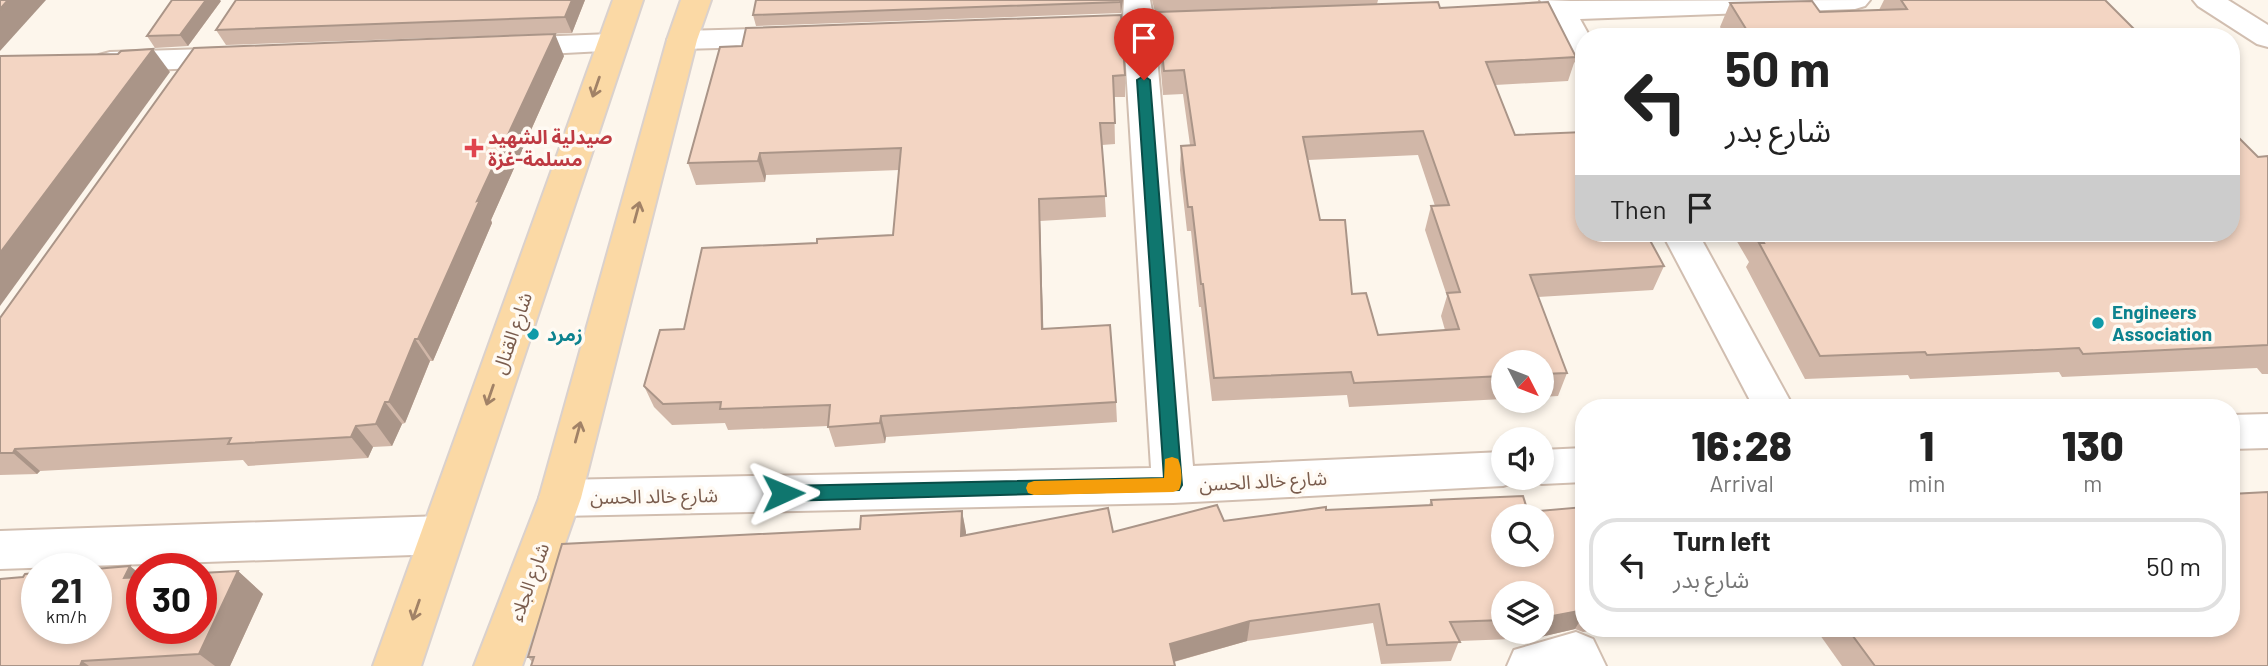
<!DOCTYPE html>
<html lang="en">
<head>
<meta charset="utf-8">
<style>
  :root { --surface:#fff; --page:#f6f6f6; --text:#222; --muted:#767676; --line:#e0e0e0 }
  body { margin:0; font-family:Barlow,"Noto Sans Arabic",sans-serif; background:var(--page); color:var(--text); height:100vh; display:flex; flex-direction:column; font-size:26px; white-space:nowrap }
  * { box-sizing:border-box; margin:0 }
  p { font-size:23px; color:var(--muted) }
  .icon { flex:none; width:38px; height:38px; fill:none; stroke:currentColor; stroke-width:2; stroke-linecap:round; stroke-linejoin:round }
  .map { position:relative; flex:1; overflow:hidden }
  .side { position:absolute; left:1575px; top:399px; width:665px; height:238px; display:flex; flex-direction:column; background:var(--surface); border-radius:28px; box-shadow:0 4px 10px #0003 }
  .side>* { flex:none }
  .hud { position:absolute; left:1575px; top:28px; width:665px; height:214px; border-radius:28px; box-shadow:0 4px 10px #0003; background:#fff; color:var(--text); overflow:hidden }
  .needle { width:46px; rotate:132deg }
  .tools { position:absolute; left:1491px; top:350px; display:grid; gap:14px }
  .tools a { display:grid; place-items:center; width:63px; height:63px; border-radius:50%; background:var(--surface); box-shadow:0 4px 10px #0003; font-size:35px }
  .speed { position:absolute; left:21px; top:553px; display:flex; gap:14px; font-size:35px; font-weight:700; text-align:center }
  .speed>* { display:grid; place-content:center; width:91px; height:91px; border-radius:50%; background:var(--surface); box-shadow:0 4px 10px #0003; line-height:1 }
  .speed small { font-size:18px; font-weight:400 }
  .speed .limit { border:10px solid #d22; background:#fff; color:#111 }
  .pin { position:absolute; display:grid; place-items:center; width:60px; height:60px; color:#fff; margin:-72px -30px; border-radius:50% 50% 50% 0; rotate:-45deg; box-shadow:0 0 7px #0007 }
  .pin .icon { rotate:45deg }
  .me { position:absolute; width:77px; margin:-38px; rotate:89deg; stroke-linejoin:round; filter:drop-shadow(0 0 5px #0008) }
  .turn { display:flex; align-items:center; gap:24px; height:147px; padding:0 35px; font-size:32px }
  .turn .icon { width:91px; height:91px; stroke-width:2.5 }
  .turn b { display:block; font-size:49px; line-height:60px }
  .then { display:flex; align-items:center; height:66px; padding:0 35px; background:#0003; gap:14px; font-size:26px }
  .eta { display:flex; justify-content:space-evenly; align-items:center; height:119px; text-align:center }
  .eta b { font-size:42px; font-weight:800; line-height:49px }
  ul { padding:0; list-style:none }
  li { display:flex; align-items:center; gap:21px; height:94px; margin:0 14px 10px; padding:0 21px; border:4px solid var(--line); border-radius:28px }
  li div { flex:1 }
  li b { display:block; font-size:26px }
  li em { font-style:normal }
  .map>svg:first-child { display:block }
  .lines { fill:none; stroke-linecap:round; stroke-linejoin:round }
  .minor-casing { stroke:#d1beb0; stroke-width:4 }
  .major-casing { stroke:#dad1cd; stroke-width:4 }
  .minor { fill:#fff; fill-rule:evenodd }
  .major { fill:#fbd9a5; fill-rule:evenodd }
  .wall { fill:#d1b7a8; fill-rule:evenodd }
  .shaded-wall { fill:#aa9588 }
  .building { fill:#f3d5c3; stroke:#aa9588; stroke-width:2; fill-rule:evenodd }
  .oneway { stroke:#a18267 }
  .route { fill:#0f766e; stroke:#0a4d48; stroke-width:2 }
  .slow { fill:#f59e0b }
  .health-dot { fill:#e0444e; stroke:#fffaf3; stroke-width:2.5 }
  .culture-dot { fill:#0f9aa8; stroke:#fffaf3; stroke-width:2.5 }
  .labels { text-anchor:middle; stroke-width:7; stroke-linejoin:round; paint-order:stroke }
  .health-label { font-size:19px; font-weight:bold; fill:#be3a42; stroke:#fffaf3; text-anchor:start }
  .culture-label { font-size:19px; font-weight:bold; fill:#0d838f; stroke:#fffaf3; text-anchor:start }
  .street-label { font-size:19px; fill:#7a5c4d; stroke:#fffaf3 }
</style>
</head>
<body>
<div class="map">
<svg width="2268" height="666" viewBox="0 0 2268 666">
  <rect width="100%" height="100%" fill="#fdf6ec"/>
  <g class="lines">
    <g class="minor-casing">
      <g id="minor">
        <polygon points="1124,0 1150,0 1153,16 1209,14 1220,17 1224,23 1220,29 1155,34 1193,466 1503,452 1503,478 1520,478 1518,481 1503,486 1173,503 560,516 545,511 539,498 545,485 560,480 1151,468 1124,35 1070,37 1059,34 1055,28 1059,22 1123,17"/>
        <polygon points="1540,0 1571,1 1870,0 1865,6 1855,9 1580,19 1590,37 1584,37 1584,62 1573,60 1551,20 1500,22 1489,19 1485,13 1489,7 1542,3"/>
        <polygon points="2193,0 2228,0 2268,25 2268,47 2257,44 2198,6"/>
        <polygon points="797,28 808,31 812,37 808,43 797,46 682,49 671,46 667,40 671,34 682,31"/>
        <polygon points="611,34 622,36 626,43 622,50 508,56 497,54 493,47 497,40 508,38"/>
        <polygon points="238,48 249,50 254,57 249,64 238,66 110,72 99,69 94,62 99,55 110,52"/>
        <polygon points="1662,233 1698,233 1794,408 1754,408"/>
        <polygon points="2268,414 2268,448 2231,449 2231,415"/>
        <polygon points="1584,448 1584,482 1542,484 1527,479 1542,478 1542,450"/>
        <polygon points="442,516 458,522 464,535 458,548 442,554 0,569 0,531"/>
        <polygon points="1576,632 1593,639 1606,666 1507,666 1514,650"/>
      </g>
    </g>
    <g class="major-casing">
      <g id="major">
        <polygon points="613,0 643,0 421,666 373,666"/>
        <polygon points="681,0 711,0 697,40 581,498 522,666 474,666 539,498 667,40"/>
      </g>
    </g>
    <use href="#minor" class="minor"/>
    <use href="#major" class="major"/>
  </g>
  <g class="wall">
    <polygon points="585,0 572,33 226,45 216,30"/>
    <polygon points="756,0 1123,0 1121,13 756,26 753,15"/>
    <path d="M1152,0H1378L1377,4L1240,9L1440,8L1576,57L1568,81L1495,85L1515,135L1664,266L1653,290L1538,297L1567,373L1558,396L1542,397V362H1503V399L1349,407L1347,395L1212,401L1201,307H1199L1191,231H1187L1180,170L1181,146L1190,145L1183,94L1163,95L1158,36V12H1155ZM1418,155L1435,206H1431L1425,230L1447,296L1441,316L1445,330L1378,335L1352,294L1320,220L1308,160Z"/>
    <polygon points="1884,0 2105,0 2142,37 1726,37 1720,27 1730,3 1820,12 1879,10"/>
    <polygon points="221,1 188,46 155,48 147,36"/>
    <polygon points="742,46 1125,75 1125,97 1114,97 1115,144 1102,145 1106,217 1040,221 1043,329 1116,402 1117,422 886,437 885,443 835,447 828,426 728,430 725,423 672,425 654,407 644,386 684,329 817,243 893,235 899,170 766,175 765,182 696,185 688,163"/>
    <polygon points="564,56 491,220 492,223 433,361 430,361 405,423 402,424 392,446 373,447 368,458 248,466 243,460 40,471 37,474 0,475 0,318"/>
    <polygon points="2268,156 2268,374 2262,374 2257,368 2062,377 2059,372 1910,379 1908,375 1805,379 1746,267 1749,262 1732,233 2231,233 2258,157"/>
    <path d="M1431,500L1528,512L1584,507V628H1615L1583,632L1575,629L1536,638L1459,641L1451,661L1381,664L1373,623L1247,641L1174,662H532L528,657L860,529L962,511L966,535L1113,532L1326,510L1429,505ZM1503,593H1542V632H1503Z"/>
    <polygon points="130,566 142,576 142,628 238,571 263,594 230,666 0,666 23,577"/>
    <polygon points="1815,628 2231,628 2268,666 1842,666"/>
  </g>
  <g class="shaded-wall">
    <polygon points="8,0 46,0 0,51 0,9"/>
    <polygon points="206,0 220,0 221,1 188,46 180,35"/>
    <polygon points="572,0 585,0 572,33 565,17"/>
    <polygon points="1121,0 1123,0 1121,13 1120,2"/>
    <polygon points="555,34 564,56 491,220 492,223 433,361 418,339 477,201"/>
    <polygon points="153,49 170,72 0,306 0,253"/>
    <polygon points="760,153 766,175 765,182 758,161"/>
    <polygon points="1039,199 1040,221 1044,350 1042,329"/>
    <polygon points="415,339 430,361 405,423 389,402"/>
    <polygon points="385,402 402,424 392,446 376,424"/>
    <polygon points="881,416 886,437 885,443 880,423"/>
    <polygon points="356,426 373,447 368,458 351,437"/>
    <polygon points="15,449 40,471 37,474 13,453"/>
    <polygon points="962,511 966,532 965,556 961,536"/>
    <polygon points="130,566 142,576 142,592 124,578"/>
    <polygon points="238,571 263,594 230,666 215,666 199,654"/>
    <polygon points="1584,610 1584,614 1575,629 1536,638 1539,632 1542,632 1542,627 1546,618"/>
    <polygon points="1250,621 1247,641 1169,663 1170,644"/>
    <polygon points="82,661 89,666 80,666"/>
  </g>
  <g class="building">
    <polygon points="0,0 8,0 0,9"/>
    <polygon points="172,0 206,0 180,35 147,36"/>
    <polygon points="236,0 572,0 565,17 216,30"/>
    <polygon points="756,0 1121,0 1120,2 753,15"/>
    <polygon points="1901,0 2105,0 2142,37 1751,37 1730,3 1812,1 1820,12 1907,9"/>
    <path d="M1438,2L1440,8L1548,2L1576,57L1486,62L1515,135L1584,132V233H1646L1664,266L1530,275L1567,373L1542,374V362H1503V376L1354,383L1351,372L1214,378L1203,284H1201L1192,207H1188L1181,146L1195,145L1184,70L1164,71L1158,12ZM1423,131L1449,205L1431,206L1460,292L1447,293L1459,329L1378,335L1366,293L1352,294L1345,220H1320L1303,137Z"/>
    <polygon points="1121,15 1125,75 1113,76 1115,123 1100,123 1106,196 1039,199 1042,329 1110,325 1116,402 881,416 880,423 828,427 830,405 720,409 721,402 663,404 644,386 660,330 684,329 702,248 817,243 817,239 893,235 901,148 760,153 758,161 688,163 720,47 742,46 746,28"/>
    <polygon points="555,34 477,201 480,200 418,339 415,339 389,402 385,402 376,424 356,426 351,437 228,444 231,438 15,449 13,453 0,453 0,318 194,48"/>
    <polygon points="153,49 0,253 0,56 118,54 121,51"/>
    <polygon points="2231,130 2258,157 2268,156 2268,345 2083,354 2079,348 1927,355 1925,352 1820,356 1759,243 1764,243 1758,233 2231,233"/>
    <polygon points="2268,492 2268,666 1875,666 1847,628 2231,628 2231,494"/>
    <path d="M1523,496L1528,512L1584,507V610L1542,618V593H1503V620L1450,622L1460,642L1387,645L1379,604L1250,621L1170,644L1175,666H531L534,657H528L562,544L860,529L861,516L962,511L961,536L1108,508L1113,532L1217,505L1224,521L1326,507V510L1432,505L1431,500ZM1503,516H1542V555H1503Z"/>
    <polygon points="130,566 124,578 142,577 142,628 201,628 201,573 238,571 199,654 82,661 80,666 0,666 0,579 23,577 25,574 37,573 37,628 96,628 96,569 95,569"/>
  </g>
  <defs><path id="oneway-shaft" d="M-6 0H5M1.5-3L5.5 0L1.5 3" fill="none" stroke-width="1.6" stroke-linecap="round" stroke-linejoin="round" transform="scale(1.75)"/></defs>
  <g class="oneway">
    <use href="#oneway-shaft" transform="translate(596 87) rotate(109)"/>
    <use href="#oneway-shaft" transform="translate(637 212) rotate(-75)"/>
    <use href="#oneway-shaft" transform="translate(490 395) rotate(109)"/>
    <use href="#oneway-shaft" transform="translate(578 432) rotate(-75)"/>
    <use href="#oneway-shaft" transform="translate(416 610) rotate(109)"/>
  </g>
  <polygon class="route" points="1144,76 1150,80 1182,485 1179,490 783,501 777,498 774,493 777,488 783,486 1164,478 1137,80"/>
  <path class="slow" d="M1172,457L1178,459C1182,468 1183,482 1179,490L1173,492L1034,495L1028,493L1026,488L1028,483L1034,481L1164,478L1165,459Z"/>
  <path class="health-dot" d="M470.5 137.5h7v7h7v7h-7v7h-7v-7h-7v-7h7z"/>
  <g class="culture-dot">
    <circle cx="2098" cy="323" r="7"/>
    <circle cx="533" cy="334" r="7"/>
  </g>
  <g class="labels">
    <g class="health-label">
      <text x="488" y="144">صيدلية الشهيد<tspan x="488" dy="22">مسلمة-غزة</tspan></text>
    </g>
    <g class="culture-label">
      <text x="2112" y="319">Engineers<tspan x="2112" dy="22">Association</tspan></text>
      <text x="547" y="341">زمرد</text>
    </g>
    <g class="street-label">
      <text transform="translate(512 333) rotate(-71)" y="7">شارع القنال</text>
      <text transform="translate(1263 481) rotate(-3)" y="7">شارع خالد الحسن</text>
      <text transform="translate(654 496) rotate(-1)" y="7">شارع خالد الحسن</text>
      <text transform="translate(529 582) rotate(-70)" y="7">شارع الجلاء</text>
    </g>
  </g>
</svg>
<div class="tools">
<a><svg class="needle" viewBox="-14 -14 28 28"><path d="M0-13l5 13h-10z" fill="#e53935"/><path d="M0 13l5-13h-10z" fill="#767676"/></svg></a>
<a><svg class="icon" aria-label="sound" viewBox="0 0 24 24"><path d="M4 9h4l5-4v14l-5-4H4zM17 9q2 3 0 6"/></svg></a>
<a><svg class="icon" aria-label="search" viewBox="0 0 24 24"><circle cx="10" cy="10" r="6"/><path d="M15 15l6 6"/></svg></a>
<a><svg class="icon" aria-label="layers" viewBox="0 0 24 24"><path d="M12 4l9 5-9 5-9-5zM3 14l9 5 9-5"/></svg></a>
</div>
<div class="speed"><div>21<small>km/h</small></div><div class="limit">30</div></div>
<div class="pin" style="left:1144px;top:80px;background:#d93025"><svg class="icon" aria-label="arrive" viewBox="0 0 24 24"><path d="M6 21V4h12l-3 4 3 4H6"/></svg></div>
<svg class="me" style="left:783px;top:493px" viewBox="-20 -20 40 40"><path d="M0-17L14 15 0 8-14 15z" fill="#0f766e" stroke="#fff" stroke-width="4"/></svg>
<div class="hud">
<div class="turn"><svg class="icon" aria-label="left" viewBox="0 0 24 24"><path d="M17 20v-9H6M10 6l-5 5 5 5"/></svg><div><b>50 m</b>شارع بدر</div></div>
<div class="then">Then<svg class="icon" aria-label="arrive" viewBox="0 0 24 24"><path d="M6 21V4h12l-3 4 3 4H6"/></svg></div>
</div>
<section class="side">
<div class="eta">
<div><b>16:28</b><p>Arrival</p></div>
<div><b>1</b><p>min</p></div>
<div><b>130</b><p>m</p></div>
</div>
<ul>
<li><svg class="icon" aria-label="left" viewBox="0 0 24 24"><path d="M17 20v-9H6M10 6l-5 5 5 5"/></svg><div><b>Turn left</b><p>شارع بدر</p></div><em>50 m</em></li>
</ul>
</section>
</div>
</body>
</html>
